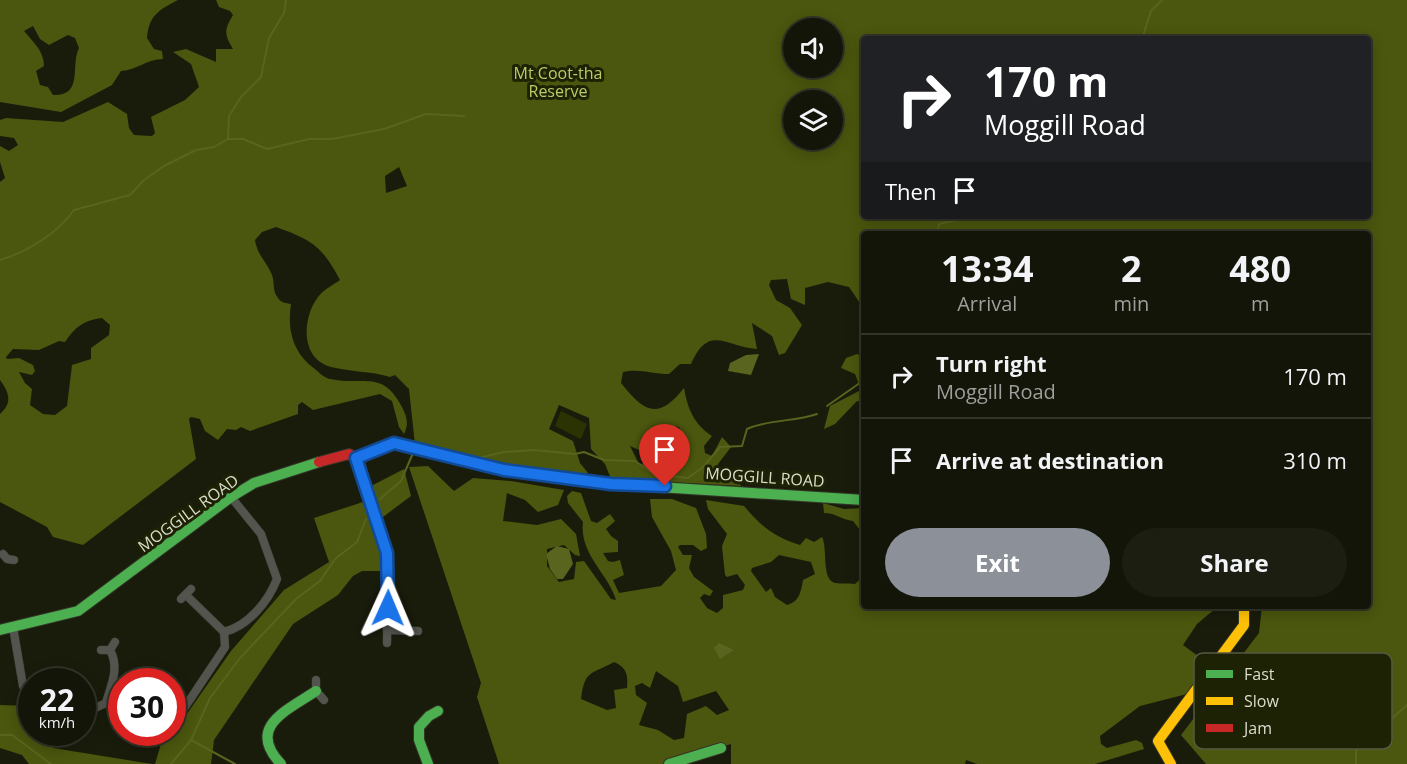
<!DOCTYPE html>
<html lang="en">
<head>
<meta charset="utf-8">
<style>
  :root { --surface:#131508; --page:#1c1e12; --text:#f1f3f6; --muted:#9d9f9c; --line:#323429; --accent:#8c9099 }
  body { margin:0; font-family:"Open Sans",sans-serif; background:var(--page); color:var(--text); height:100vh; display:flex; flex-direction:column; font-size:22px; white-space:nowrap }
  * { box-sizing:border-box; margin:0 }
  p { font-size:20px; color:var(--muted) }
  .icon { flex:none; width:33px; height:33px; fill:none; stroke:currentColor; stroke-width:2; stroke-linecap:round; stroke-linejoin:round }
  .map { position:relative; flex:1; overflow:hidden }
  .sheet { position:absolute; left:861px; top:231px; width:510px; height:378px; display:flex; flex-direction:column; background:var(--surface); border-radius:6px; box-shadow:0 3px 15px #0003,0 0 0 2px var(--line) }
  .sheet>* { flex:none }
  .hud { position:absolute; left:861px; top:36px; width:510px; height:183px; border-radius:6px; box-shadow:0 3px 15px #0003,0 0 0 2px var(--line); background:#202124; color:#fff; overflow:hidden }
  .buttons { position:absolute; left:783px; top:18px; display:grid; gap:12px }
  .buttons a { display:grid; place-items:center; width:60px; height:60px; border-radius:50%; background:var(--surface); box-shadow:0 3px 15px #0003,0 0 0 2px var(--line); font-size:30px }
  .speed { position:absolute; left:18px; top:668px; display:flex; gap:12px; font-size:30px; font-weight:700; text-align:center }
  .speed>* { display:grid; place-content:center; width:78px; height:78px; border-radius:50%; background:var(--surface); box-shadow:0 3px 15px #0003,0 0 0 2px var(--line); line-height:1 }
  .speed small { font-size:15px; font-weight:400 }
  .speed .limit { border:9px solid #d22; background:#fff; color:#111 }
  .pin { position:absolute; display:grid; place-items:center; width:51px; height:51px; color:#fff; margin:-62px -26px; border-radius:50% 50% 50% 0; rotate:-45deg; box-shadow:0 0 6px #0007 }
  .pin .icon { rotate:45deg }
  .me { position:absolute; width:66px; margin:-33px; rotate:1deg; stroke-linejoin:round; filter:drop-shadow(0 0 4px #0008) }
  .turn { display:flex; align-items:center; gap:21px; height:126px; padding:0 24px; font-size:27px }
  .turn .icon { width:78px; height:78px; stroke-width:2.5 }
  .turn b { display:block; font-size:42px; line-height:51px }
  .then { display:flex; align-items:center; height:57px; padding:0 24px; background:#0003; gap:12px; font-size:22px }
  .eta { display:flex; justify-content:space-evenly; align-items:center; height:102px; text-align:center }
  .eta b { font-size:36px; font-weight:700; line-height:42px }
  .action { display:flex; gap:12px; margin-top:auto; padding:12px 24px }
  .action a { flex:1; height:69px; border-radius:36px; background:var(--accent); color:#fff; font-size:24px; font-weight:700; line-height:69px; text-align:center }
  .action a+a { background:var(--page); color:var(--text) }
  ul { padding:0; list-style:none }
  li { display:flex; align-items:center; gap:18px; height:84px; padding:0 24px; border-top:2px solid var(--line) }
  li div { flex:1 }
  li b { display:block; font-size:22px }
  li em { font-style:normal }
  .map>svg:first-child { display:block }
  .green { fill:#2c3302 }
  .forest { fill:#4b560e; fill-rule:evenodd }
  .water { fill:#59641e }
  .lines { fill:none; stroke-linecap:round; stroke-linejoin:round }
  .stream { stroke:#59641e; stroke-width:2 }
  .street-casing { stroke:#333528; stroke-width:9 }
  .fast-casing { stroke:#333528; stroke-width:12 }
  .slow-casing { stroke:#333528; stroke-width:12 }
  .jam-casing { stroke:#333528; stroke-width:12 }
  .street { stroke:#53544e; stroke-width:8 }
  .fast { stroke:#4caf50; stroke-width:10 }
  .slow { stroke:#ffc107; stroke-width:10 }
  .jam { stroke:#c62828; stroke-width:10 }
  .route-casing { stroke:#114b97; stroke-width:15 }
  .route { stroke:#1a73e8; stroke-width:10 }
  .labels { text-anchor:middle; stroke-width:6; stroke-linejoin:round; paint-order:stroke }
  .park-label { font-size:16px; fill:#bacd66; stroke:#1e2205 }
  .street-label { font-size:16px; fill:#d9ddcb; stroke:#1e2205 }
  .key { fill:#1e2205; stroke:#565a40; stroke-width:1.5 }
  .key-label { font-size:16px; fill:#d9ddcb }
</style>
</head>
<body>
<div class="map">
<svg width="1407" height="764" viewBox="0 0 1407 764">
  <rect width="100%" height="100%" fill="#191c0b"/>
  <polygon class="green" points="561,411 587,424 581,439 555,426"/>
  <g class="forest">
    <path d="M0,0H178C159,10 149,15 147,38L154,49L162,51L163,59C147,59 137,70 121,71L112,85L61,112L0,102ZM33,26L40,39L49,45L68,35L75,38L79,48C70,66 84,96 53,95L48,87L40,85L36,71L44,66C44,51 33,42 24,31Z"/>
    <path d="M216,0H1407V764H1206L1181,735L1259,633L1262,606H1368V234H864V309L849,287L828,282L805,288V305L791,299L787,279L771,280L769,285L776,300L790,308L802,325L785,353L779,355L772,336L752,323L757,349C726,347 709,323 691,364H680L669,374C652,374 639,368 623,372L621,383C644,412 658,421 684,388C688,410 694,424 712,436L704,446L705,453L712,456L722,437L731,447L718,464L714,478L737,479L741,486L611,479L605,464L591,449L589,418L559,405L549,429L573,441L580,463L588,473L561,476L445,449L435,451L415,445L409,389L395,375L390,377C370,371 351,372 331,367C300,359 302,318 318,297C323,290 333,285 340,280C322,246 312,240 276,227L262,232L255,240C257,255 267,262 272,275C275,283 272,291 278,298C281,303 286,303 291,304C287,330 293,353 315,369C319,373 325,378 330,379C365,386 382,369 402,407C407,417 409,424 404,434L399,427L392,401L380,394L313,410L302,402L298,405V414L250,431L241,427L236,430L227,429L218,440L205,431L200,419L191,417L189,419L196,459L83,545L53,537L47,527L0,502V414C13,403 9,392 0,380V182L5,178L0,162V146L9,151L18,145L14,138L0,136V120L6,118L63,122L108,102L127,114L129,128L134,135L152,136L155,133L151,117L185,100L199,87L191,64L173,52L186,49L216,62V49H233C224,34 224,30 233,15L230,11L219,7ZM794,28H832V68H794ZM864,39H1368V216H864ZM794,100H832V140H794ZM399,167L407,186L386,193L385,176ZM102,318L110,325L109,335L91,348V359L72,365L67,406L55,415L43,414L30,405L32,389L25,383L19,372L32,375L35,371L33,365L19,358L7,359L6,357L13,349L39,350L59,341L65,342C75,327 84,320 102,318ZM667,426L679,427L686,452L683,459L639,464L630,446L644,452L650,437L658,440L653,451L660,455L676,448L666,440Z"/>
    <polygon points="857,354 864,357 864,402 857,401 835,424 824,429 830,406 861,390 855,374 841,368 846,358"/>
    <path d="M428,466L454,491L473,478L511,481L564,490L558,505L538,512L525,500L507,493L503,521L537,525L561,519L576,534L580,556L575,555L564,545L547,549V566L559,582L574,579L576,562L584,561L611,599L616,600C608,573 579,554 583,522L568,503L567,496L572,491L581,493L591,521L597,523L610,514L615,521L606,529L611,536L618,541V552L603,553L608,561L613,562L620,560L624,575L613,580L619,593L661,586L676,570L671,551L652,517L650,499H672L696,508L706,534L707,548L701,551L693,545H680L678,547L683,555H692L689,568L694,577L713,591L710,596L704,594L700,598L707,608L717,613L723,608V595L743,590L745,585L737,574L727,577L725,575L722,546L727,534L708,509L706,500L744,506C761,526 774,537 800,545L806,538L814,542L822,537C828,548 821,580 835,583C841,584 848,583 855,584L864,576V606H1242L1241,610L1216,608L1197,624L1183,645L1206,662L1187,694L1140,706L1100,736L1101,744L1107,748L1136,740L1142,743L1144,749L1095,764H977L966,760L965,764H731V744L666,764H499L477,697L481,683L409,467ZM779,555L811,562L815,574L803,580C801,592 799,602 787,605L775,597L771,588L766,592L751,571L752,568L771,562ZM614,662C627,668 628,674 627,688L614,690L616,708L607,710L581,699C585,669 591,675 614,662ZM656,671L678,686L683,702L716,691L729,710L717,715L706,706L687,714L684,738L674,740L658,730L639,725L647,703L636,695L635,686L642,683L650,688Z"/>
    <polygon points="404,469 411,496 379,520 376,535 386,571 362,571 353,576 338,595 293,624 214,740 211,764 155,764 164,734 172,732 179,725 231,651 284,590 329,562 314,518 366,501 373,485"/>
    <path d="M823,503L844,509L864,508V535L853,521C842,520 836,513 824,513Z"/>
    <polygon points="0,705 31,706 32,732 52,732 53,748 152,764 29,764 22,755 0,748"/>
  </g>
  <g class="water">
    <polygon points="759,354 751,375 728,371 730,363 746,355"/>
    <polygon points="557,546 569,549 573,564 563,579 557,579 550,569 546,554"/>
    <polygon points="719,643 734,650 720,659 714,648"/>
  </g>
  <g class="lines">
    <g class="stream">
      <polyline points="1142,39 1151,11 1162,0"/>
      <polyline points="228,139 229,116 241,97 261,77 269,38 284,13 286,0"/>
      <polyline points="937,234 939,224 974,216"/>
      <path d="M0,260C27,252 58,233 74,210L130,195L144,180L164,166L196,150L214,147L228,139H243L267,149L309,139H332L384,129L426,114L464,116"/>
      <polyline points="827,406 864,380"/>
      <path d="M468,456L478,458L504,452L534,450L575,454L584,452L604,460L635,461L654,474L688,478L703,467L720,447L742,446L747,429C770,419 794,422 817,414"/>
      <polyline points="380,499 401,481 413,453"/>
      <polyline points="0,735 12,735 51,764"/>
      <polyline points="191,740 235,764"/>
      <polyline points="171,764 191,740 210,698 240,658 297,598 320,581 335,559 357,542 366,519"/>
      <polyline points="1356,764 1356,751 1407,705"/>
    </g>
    <g class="street-casing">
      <g id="street">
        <polyline points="356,458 388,559 387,643"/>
        <polyline points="3,554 7,559 14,560"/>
        <polyline points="186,595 224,632"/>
        <polyline points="181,599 191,589"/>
        <polyline points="13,627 23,686 32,698"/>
        <polyline points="387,630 418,631"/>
        <polyline points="101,650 110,650 115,642"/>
        <polyline points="316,680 316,691 324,700"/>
        <path d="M106,703C111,685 120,668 110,650"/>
        <polyline points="82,710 89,711 106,703 122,712"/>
        <path d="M172,718L185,707L225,647L224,632C248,626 268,602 277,579L261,534L231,497"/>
      </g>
    </g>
    <g class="fast-casing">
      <g id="fast">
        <polyline points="573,479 611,484 864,500"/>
        <polyline points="0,630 78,611 231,497 254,483 319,462"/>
        <path d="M281,764C246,727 286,711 316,691"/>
        <polyline points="428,764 419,740 419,727 429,716 438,711"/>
        <polyline points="669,764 721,748"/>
      </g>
    </g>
    <g class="slow-casing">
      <polyline id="slow" points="1171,764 1158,741 1244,625 1244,606"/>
    </g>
    <g class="jam-casing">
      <polyline id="jam" points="319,462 349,454 356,458 394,443 504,470 573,479"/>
    </g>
    <use href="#street" class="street"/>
    <use href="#fast" class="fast"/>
    <use href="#slow" class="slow"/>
    <use href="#jam" class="jam"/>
  </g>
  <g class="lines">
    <g class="route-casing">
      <polyline id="route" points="388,608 387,553 356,458 394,443 504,470 611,484 665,486"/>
    </g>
    <use href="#route" class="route"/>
  </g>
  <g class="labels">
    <g class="park-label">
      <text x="558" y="79">Mt Coot-tha<tspan x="558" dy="18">Reserve</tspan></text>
    </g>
    <g class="street-label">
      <text transform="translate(765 477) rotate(4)" y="6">MOGGILL ROAD</text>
      <text transform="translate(188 513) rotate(-36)" y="6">MOGGILL ROAD</text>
    </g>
  </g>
  <rect x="1194" y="653" width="198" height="96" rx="9" class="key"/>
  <rect x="1206" y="670" width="27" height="8" fill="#4caf50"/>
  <rect x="1206" y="697" width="27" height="8" fill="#ffc107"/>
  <rect x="1206" y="724" width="27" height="8" fill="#c62828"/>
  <g class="key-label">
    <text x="1244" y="680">Fast</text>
    <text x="1244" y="707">Slow</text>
    <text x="1244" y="734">Jam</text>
  </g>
</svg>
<div class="buttons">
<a><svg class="icon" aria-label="sound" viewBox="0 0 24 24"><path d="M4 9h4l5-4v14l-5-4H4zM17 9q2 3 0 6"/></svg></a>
<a><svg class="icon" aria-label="layers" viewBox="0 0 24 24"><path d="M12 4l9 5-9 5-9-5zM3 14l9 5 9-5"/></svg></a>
</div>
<div class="speed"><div>22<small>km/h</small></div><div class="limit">30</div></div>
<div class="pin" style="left:665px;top:486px;background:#d93025"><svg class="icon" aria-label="arrive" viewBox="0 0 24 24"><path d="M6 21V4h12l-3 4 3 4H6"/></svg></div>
<svg class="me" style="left:388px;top:608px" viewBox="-20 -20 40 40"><path d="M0-17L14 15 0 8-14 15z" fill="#1a73e8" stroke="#fff" stroke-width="4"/></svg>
<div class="hud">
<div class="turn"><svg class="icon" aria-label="right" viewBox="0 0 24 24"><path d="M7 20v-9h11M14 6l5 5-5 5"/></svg><div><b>170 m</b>Moggill Road</div></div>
<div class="then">Then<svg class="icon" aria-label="arrive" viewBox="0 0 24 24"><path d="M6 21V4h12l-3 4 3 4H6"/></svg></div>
</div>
<section class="sheet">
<div class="eta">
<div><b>13:34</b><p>Arrival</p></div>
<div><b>2</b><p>min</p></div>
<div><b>480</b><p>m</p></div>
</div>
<ul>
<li><svg class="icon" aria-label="right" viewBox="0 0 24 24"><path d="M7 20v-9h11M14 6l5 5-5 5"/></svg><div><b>Turn right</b><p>Moggill Road</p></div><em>170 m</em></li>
<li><svg class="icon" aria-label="arrive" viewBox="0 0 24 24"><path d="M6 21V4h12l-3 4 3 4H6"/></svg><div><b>Arrive at destination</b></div><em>310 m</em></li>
</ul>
<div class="action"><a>Exit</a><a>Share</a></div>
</section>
</div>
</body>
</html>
